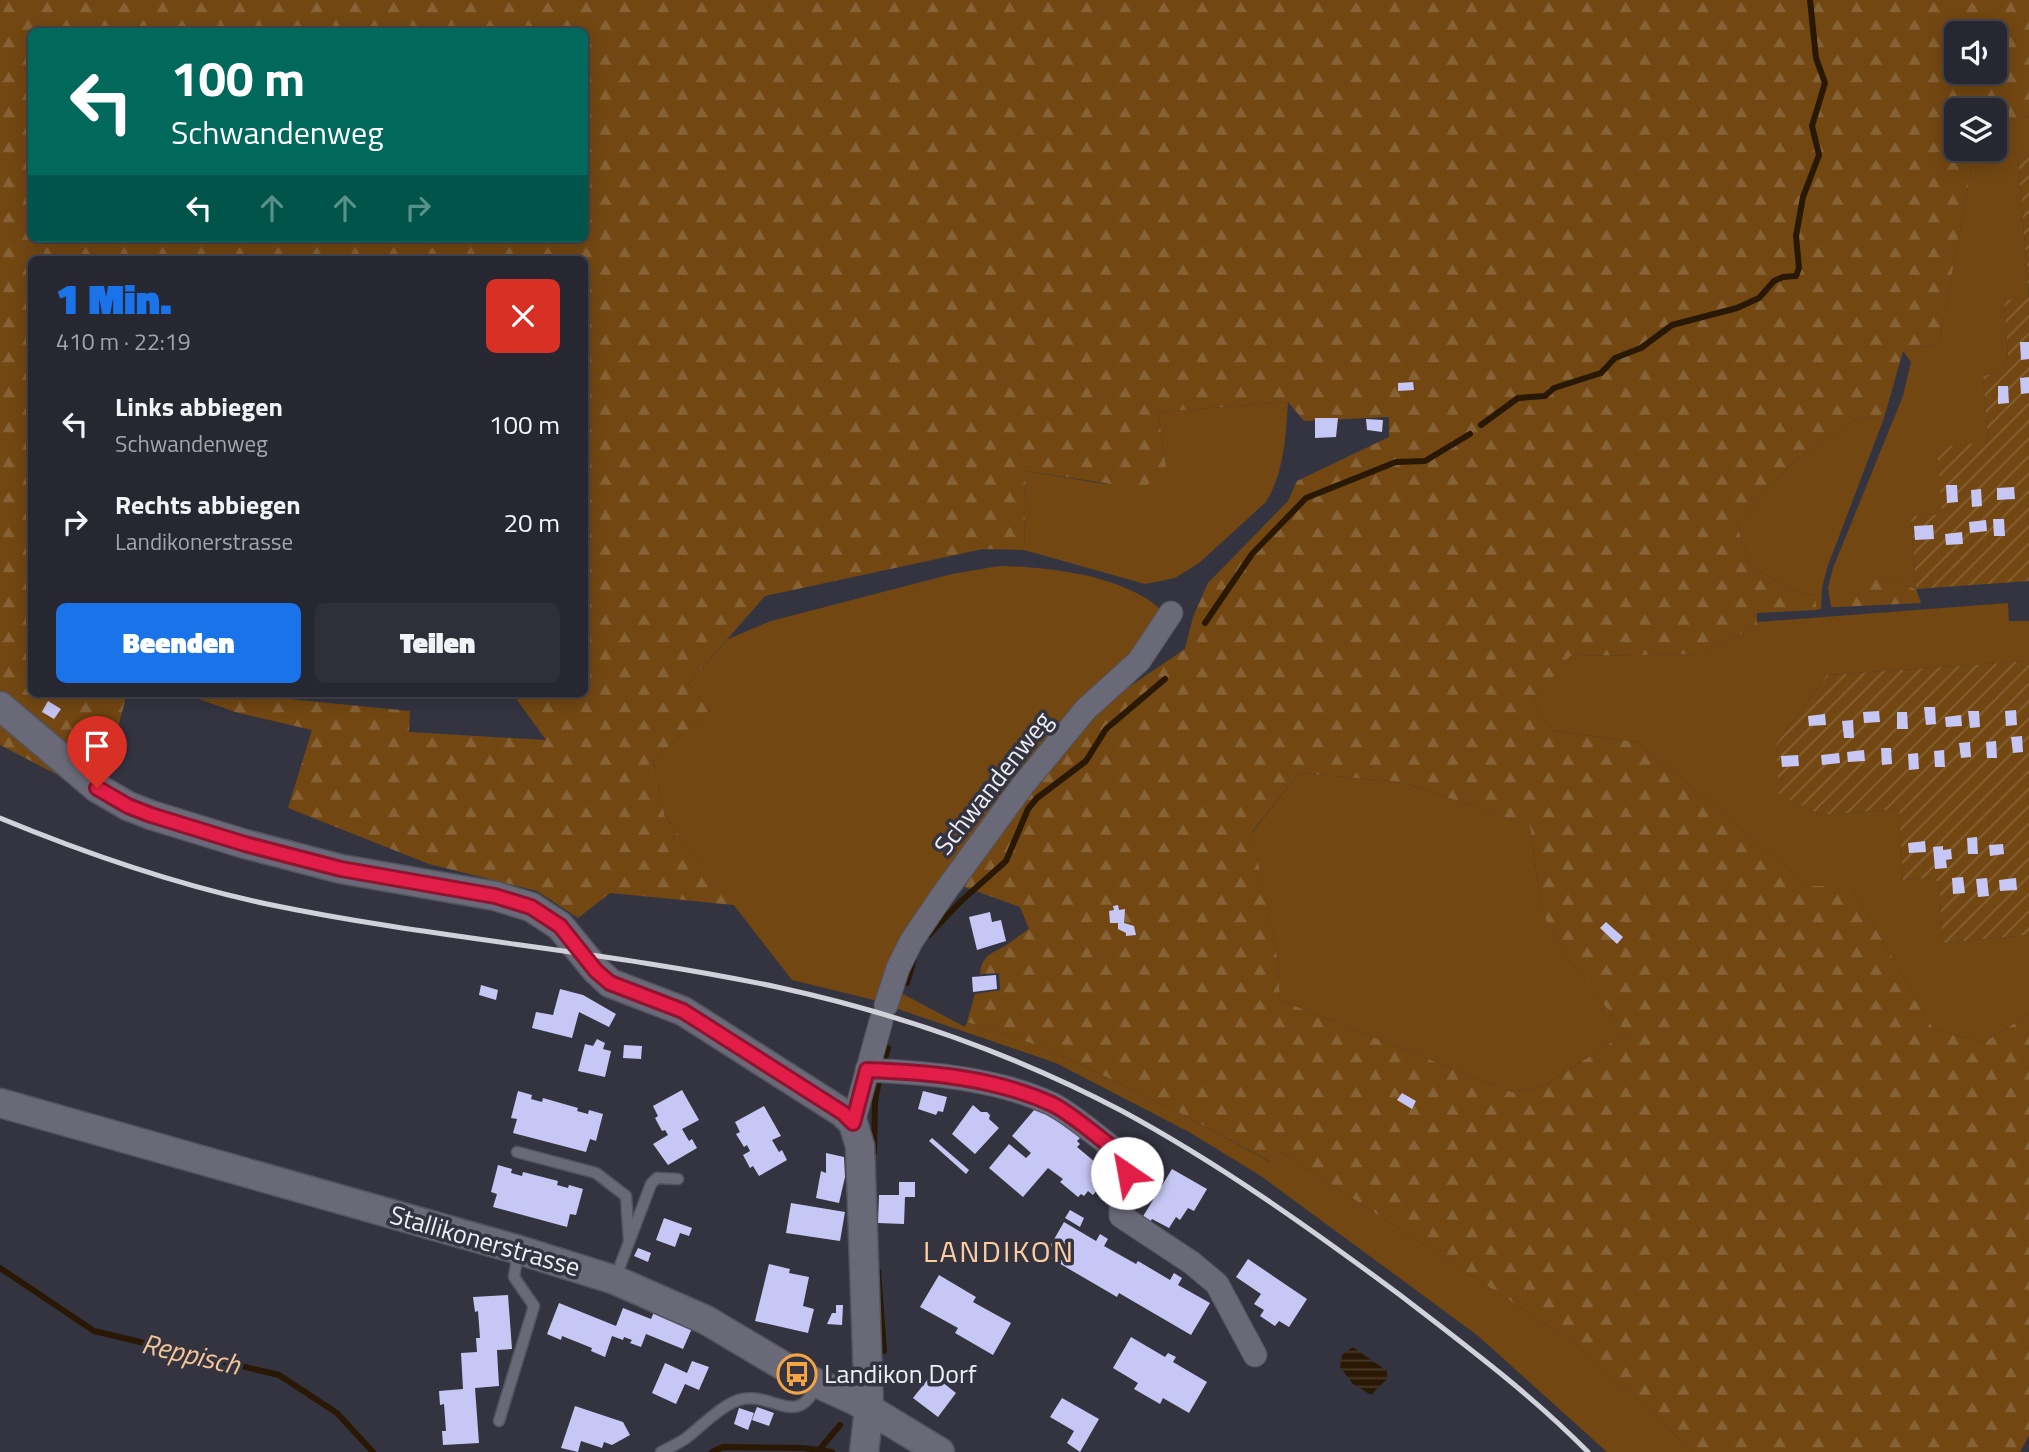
<!DOCTYPE html>
<html lang="de">
<head>
<meta charset="utf-8">
<style>
  :root { --surface:#272731; --page:#2f2f39; --text:#f1f3f6; --muted:#a4a5ab; --line:#43444d; --accent:#1a73e8 }
  body { margin:0; font-family:"Titillium Web",sans-serif; background:var(--page); color:var(--text); height:100vh; display:flex; flex-direction:column; font-size:26px; white-space:nowrap }
  * { box-sizing:border-box; margin:0 }
  p { font-size:23px; color:var(--muted) }
  .icon { flex:none; width:38px; height:38px; fill:none; stroke:currentColor; stroke-width:2; stroke-linecap:round; stroke-linejoin:round }
  .map { position:relative; flex:1; overflow:hidden }
  .sheet { position:absolute; left:28px; top:256px; width:560px; height:441px; display:flex; flex-direction:column; background:var(--surface); border-radius:10px; box-shadow:0 4px 18px #0003,0 0 0 2px var(--line) }
  .sheet>* { flex:none }
  .top-card { position:absolute; left:28px; top:28px; width:560px; height:214px; border-radius:10px; box-shadow:0 4px 18px #0003,0 0 0 2px var(--line); background:#00695c; color:#fff; overflow:hidden }
  .buttons { position:absolute; left:1944px; top:21px; display:grid; gap:14px }
  .buttons a { display:grid; place-items:center; width:63px; height:63px; border-radius:10px; background:var(--surface); box-shadow:0 4px 18px #0003,0 0 0 2px var(--line); font-size:35px }
  .pin { position:absolute; display:grid; place-items:center; width:60px; height:60px; color:#fff; margin:-72px -30px; border-radius:50% 50% 50% 0; rotate:-45deg; box-shadow:0 0 7px #0007 }
  .pin .icon { rotate:45deg }
  .me { position:absolute; width:77px; margin:-38px; rotate:327deg; stroke-linejoin:round; filter:drop-shadow(0 0 5px #0008) }
  .turn { display:flex; align-items:center; gap:24px; height:147px; padding:0 28px; font-size:32px }
  .turn .icon { width:91px; height:91px; stroke-width:2.5 }
  .turn b { display:block; font-size:49px; line-height:60px }
  .lanes { display:flex; align-items:center; height:66px; padding:0 28px; background:#0003; justify-content:center; gap:35px; direction:ltr }
  .lanes .off { opacity:.35 }
  .round { display:grid; place-items:center; flex:none; width:74px; height:74px; border-radius:10px; background:var(--page) }
  .summary { display:flex; align-items:center; justify-content:space-between; height:119px; padding:0 28px }
  h1 { font-size:42px; font-weight:800; line-height:52px; color:var(--accent) }
  .primary-button { display:flex; gap:14px; margin-top:auto; padding:14px 28px }
  .primary-button a { flex:1; height:80px; border-radius:10px; background:var(--accent); color:#fff; font-size:28px; font-weight:800; line-height:80px; text-align:center }
  .primary-button a+a { background:var(--page); color:var(--text) }
  ul { padding:0; list-style:none }
  li { display:flex; align-items:center; gap:21px; height:98px; padding:0 28px }
  li div { flex:1 }
  li b { display:block; font-size:26px }
  li em { font-style:normal }
  .map>svg:first-child { display:block }
  .grass { fill:#724712 }
  .forest { fill:url(#forest-firs); fill-rule:evenodd }
  .garden { fill:url(#garden-furrows) }
  .water { fill:url(#water-rules) }
  .lines { fill:none; stroke-linecap:round; stroke-linejoin:round }
  .stream { stroke:#291804; stroke-width:6 }
  .building { fill:#c7c7f5 }
  .service-casing { stroke:#53535d; stroke-width:13 }
  .minor-casing { stroke:#53535d; stroke-width:25 }
  .tertiary-casing { stroke:#53535d; stroke-width:31 }
  .service { stroke:#696977; stroke-width:10 }
  .minor { stroke:#696977; stroke-width:23 }
  .tertiary { stroke:#696977; stroke-width:28 }
  .rail { stroke:#d1d1da; stroke-width:5 }
  .route-casing { stroke:#92132f; stroke-width:18 }
  .route { stroke:#e11d48; stroke-width:12 }
  .labels { text-anchor:middle; stroke-width:7; stroke-linejoin:round; paint-order:stroke }
  .street-label { font-size:26px; fill:#eeeef6; stroke:#343441 }
  .poi-label { font-size:26px; fill:#eeeef6; stroke:#343441; text-anchor:start }
  .water-label { font-size:28px; font-style:italic; fill:#f4c595; stroke:#343441 }
  .quarter-label { font-size:30px; letter-spacing:2px; fill:#fcce9f; stroke:#343441 }
</style>
</head>
<body>
<div class="map">
<svg width="2029" height="1452" viewBox="0 0 2029 1452">
  <defs>
    <pattern id="forest-firs" width="22" height="20" patternUnits="userSpaceOnUse" patternTransform="scale(1.75)"><rect width="22" height="20" fill="#724712"/><path d="M5 1l3.5 6h-7zM16 11l3.5 6h-7z" fill="#866235"/></pattern>
    <pattern id="garden-furrows" width="10" height="10" patternUnits="userSpaceOnUse" patternTransform="scale(1.75)"><rect width="10" height="10" fill="#724712"/><path d="M-1 1l2-2M0 10L10 0M9 11l2-2" fill="none" stroke="#866235"/></pattern>
    <pattern id="water-rules" width="6" height="5" patternUnits="userSpaceOnUse" patternTransform="scale(1.75)"><rect width="6" height="5" fill="#291804"/><path d="M0 2.5h6" fill="none" stroke="#483a29"/></pattern>
  </defs>
  <rect width="100%" height="100%" fill="#343441"/>
  <g class="grass">
    <polygon points="2029,116 2029,156 2018,157 2029,298 2004,300 2008,357 1998,373 1983,375 1988,443 1938,447 1943,514 1911,516 1916,589 1878,577 1838,596 1838,607 1831,607 1828,588 1833,568 1903,396 1911,362 1903,351 1939,343 1975,149 1995,149 1995,131"/>
    <path d="M1288,402C1286,435 1284,473 1266,502L1199,563L1175,578L1145,584L1024,550L1026,471L1105,484L1166,466L1158,412Z"/>
    <polygon points="1858,417 1884,418 1827,568 1822,588 1821,609 1816,610 1816,595 1793,591 1749,564 1737,525 1791,464"/>
    <path d="M999,566C1048,567 1121,575 1159,608L1157,625L1131,661L1096,690L878,1001L792,980L665,817L653,759L711,710L688,684L728,639L771,621L952,574Z"/>
    <polygon points="2008,603 2009,621 2029,621 2029,661 1827,675 1776,744 1780,795 1822,815 1899,809 1903,880 1933,878 1939,883 1943,943 2029,935 2029,1014 1983,1043 1933,1028 1851,886 1809,886 1638,742 1553,731 1533,702 1569,656 1704,654 1757,625 1757,622"/>
    <polygon points="1299,773 1402,782 1530,826 1542,913 1567,957 1626,1033 1542,1087 1511,1092 1280,1000 1278,961 1252,833"/>
    <polygon points="901,993 965,1027 967,1022 1051,1050 1176,1111 1270,1162 1281,1152 1575,1343 1694,1452 1607,1452 1477,1335 1261,1176 1189,1132 1056,1063 895,1008"/>
  </g>
  <g class="forest">
    <path d="M0,0H2029V116L1995,131V110H1956V149H1975L1939,343L1903,351L1884,418L1858,417L1791,464L1737,525L1749,564L1793,591L1816,595V610L1757,613V625L1704,654L1570,656L1533,702L1553,731L1638,742L1809,886H1851L1933,1028L1983,1043L2029,1014V1435L2020,1452H1694L1575,1343L1281,1152L1271,1162L1176,1111L1051,1050L967,1022L975,994L1000,990L999,973L980,974C982,955 991,954 1005,946C1013,941 1021,934 1029,929L1020,907L959,885L1046,772L1114,697L1185,649L1193,617L1208,583L1288,501L1297,481L1389,437V417L1304,421L1288,402L1158,412L1166,466L1158,481L1137,488L1026,471L1024,550L983,549L765,596L688,684L711,710L653,759L665,817L734,905L610,893L578,918L537,891L429,864L288,808L312,730L235,712L182,693H230L410,711L409,732L546,740L512,693H584V259H32V693H127L100,797L0,745ZM32,32H584V238H32ZM1956,33H1995V72H1956ZM1299,773L1402,782L1530,826L1542,913L1567,957L1626,1033L1542,1087L1511,1092L1280,1000L1278,961L1252,832Z"/>
    <polygon points="1878,577 1916,589 1921,603 1838,607 1838,596 1846,588"/>
  </g>
  <g class="garden">
    <polygon points="2018,156 2029,156 2029,581 1916,589 1911,516 1942,514 1937,447 1988,442 1983,375 1998,373 2008,357 2004,300 2029,297"/>
    <polygon points="2029,661 2029,935 1943,943 1939,883 1933,878 1903,880 1899,809 1822,815 1779,795 1776,744 1827,675"/>
  </g>
  <polygon class="water" points="1353,1347 1387,1371 1387,1379 1371,1395 1353,1384 1340,1367 1342,1355"/>
  <g class="lines">
    <g class="stream">
      <polyline points="1481,425 1518,398 1545,396 1554,388 1601,373 1615,358 1641,348 1672,325 1737,308 1759,298 1774,281 1783,277 1796,276 1799,268 1796,236 1803,197 1819,155 1812,126 1825,83 1816,58 1810,0"/>
      <polyline points="1205,623 1252,554 1306,498 1396,462 1425,461 1470,434"/>
      <polyline points="929,935 960,902 1006,861 1028,809 1037,798 1086,761 1106,729 1165,679"/>
      <polyline points="907,983 914,959"/>
      <polyline points="884,1061 888,1048"/>
      <polyline points="874,1152 875,1102 879,1080"/>
      <polyline points="0,1268 94,1331 279,1375 337,1413 373,1452"/>
      <polyline points="878,1271 884,1351"/>
      <polyline points="820,1449 840,1425"/>
      <polyline points="712,1452 723,1447 803,1448 832,1452"/>
    </g>
  </g>
  <g class="building">
    <polygon points="2020,342 2029,342 2029,359 2021,360"/>
    <polygon points="2029,377 2029,393 2021,394 2020,378"/>
    <polygon points="1413,382 1414,390 1398,391 1398,383"/>
    <polygon points="1998,386 2008,386 2009,403 1998,404"/>
    <polygon points="1315,418 1338,418 1336,437 1315,438"/>
    <polygon points="1366,419 1383,420 1382,432 1367,430"/>
    <polygon points="1946,485 1957,485 1958,502 1947,503"/>
    <polygon points="2014,487 2015,499 1997,500 1997,488"/>
    <polygon points="1981,489 1982,506 1972,507 1971,490"/>
    <polygon points="1993,519 2004,519 2005,536 1994,536"/>
    <polygon points="1986,520 1987,531 1970,533 1969,522"/>
    <polygon points="1933,525 1934,539 1915,540 1914,526"/>
    <polygon points="1962,532 1963,544 1946,545 1945,534"/>
    <polygon points="48,701 61,709 54,719 42,712"/>
    <polygon points="1924,707 1935,707 1936,724 1926,725"/>
    <polygon points="2016,710 2017,725 2006,726 2005,711"/>
    <polygon points="1879,711 1880,722 1864,723 1863,712"/>
    <polygon points="1968,711 1979,711 1980,727 1970,728"/>
    <polygon points="1897,712 1907,712 1908,729 1897,729"/>
    <polygon points="1825,714 1826,725 1809,726 1808,716"/>
    <polygon points="1961,715 1962,726 1946,727 1945,717"/>
    <polygon points="1853,720 1854,738 1844,738 1842,721"/>
    <polygon points="2022,736 2023,752 2013,753 2011,737"/>
    <polygon points="1996,741 1997,758 1987,758 1986,742"/>
    <polygon points="1970,742 1971,757 1961,758 1959,743"/>
    <polygon points="1881,748 1891,748 1892,764 1882,765"/>
    <polygon points="1864,750 1865,761 1848,762 1847,752"/>
    <polygon points="1944,750 1945,767 1935,767 1934,751"/>
    <polygon points="1839,753 1840,763 1822,765 1821,755"/>
    <polygon points="1918,753 1919,769 1909,770 1908,754"/>
    <polygon points="1798,755 1799,766 1782,767 1781,756"/>
    <polygon points="1977,837 1978,854 1968,854 1967,838"/>
    <polygon points="1925,841 1926,852 1909,853 1908,843"/>
    <polygon points="2003,844 2004,854 1990,856 1989,845"/>
    <polygon points="1943,846 1943,850 1951,849 1952,859 1946,860 1947,868 1935,869 1933,847"/>
    <polygon points="1963,877 1965,893 1953,894 1952,878"/>
    <polygon points="1987,878 1989,896 1978,897 1976,879"/>
    <polygon points="2016,878 2017,890 2000,891 1999,880"/>
    <polygon points="1118,905 1119,910 1125,909 1124,923 1134,926 1136,935 1126,936 1126,933 1118,929 1118,923 1110,923 1109,911 1114,910 1113,906"/>
    <polygon points="990,912 992,922 1001,920 1006,941 977,950 969,917"/>
    <polygon points="1606,922 1623,937 1617,944 1600,928"/>
    <polygon points="996,975 997,989 973,992 972,977"/>
    <polygon points="481,985 498,990 496,1000 479,995"/>
    <polygon points="560,989 583,995 616,1014 609,1027 579,1012 572,1038 532,1028 536,1012 553,1015"/>
    <polygon points="597,1039 605,1043 603,1049 611,1051 605,1077 578,1071 585,1044 593,1046"/>
    <polygon points="624,1045 642,1046 641,1059 623,1058"/>
    <polygon points="682,1090 699,1120 682,1129 689,1141 692,1139 697,1148 668,1165 653,1144 668,1135 665,1130 662,1131 655,1118 658,1116 653,1106"/>
    <polygon points="518,1091 532,1095 531,1099 542,1102 543,1098 578,1108 577,1111 588,1114 589,1110 603,1114 596,1141 590,1139 586,1152 513,1133 517,1119 511,1118"/>
    <polygon points="923,1091 947,1097 943,1112 938,1111 936,1115 918,1109"/>
    <polygon points="1402,1093 1416,1101 1412,1109 1397,1100"/>
    <polygon points="1040,1103 1081,1137 1077,1141 1080,1144 1077,1147 1107,1172 1101,1179 1104,1182 1093,1195 1088,1191 1084,1196 1081,1194 1078,1197 1060,1182 1063,1179 1048,1168 1023,1197 989,1168 1009,1144 1026,1158 1031,1153 1012,1136"/>
    <polygon points="973,1105 981,1112 987,1112 990,1115 989,1119 999,1128 975,1154 952,1134"/>
    <polygon points="764,1106 781,1136 772,1140 779,1152 782,1150 787,1160 759,1176 753,1166 750,1168 743,1155 750,1151 747,1145 744,1147 736,1134 740,1132 735,1122"/>
    <polygon points="932,1138 969,1170 966,1174 929,1141"/>
    <polygon points="826,1153 844,1157 845,1177 839,1203 816,1198 821,1171 826,1173"/>
    <polygon points="498,1165 512,1169 511,1173 522,1176 523,1172 558,1181 557,1185 568,1188 569,1185 583,1189 576,1215 570,1214 567,1227 493,1207 497,1194 491,1192"/>
    <polygon points="1172,1169 1207,1189 1194,1211 1188,1208 1180,1220 1176,1217 1169,1228 1152,1219 1150,1222 1142,1218"/>
    <polygon points="899,1182 915,1182 915,1197 905,1197 904,1224 878,1223 879,1195 899,1195"/>
    <polygon points="791,1203 845,1212 840,1241 786,1233"/>
    <polygon points="1070,1210 1084,1218 1080,1227 1065,1218"/>
    <polygon points="664,1218 692,1228 689,1236 680,1233 675,1247 656,1240"/>
    <polygon points="1064,1222 1096,1241 1100,1234 1108,1239 1104,1246 1136,1264 1138,1261 1170,1280 1174,1273 1182,1278 1178,1285 1210,1303 1191,1335 1119,1293 1117,1297 1045,1255"/>
    <polygon points="638,1248 651,1253 648,1262 634,1256"/>
    <polygon points="1248,1259 1307,1299 1289,1327 1279,1321 1275,1326 1260,1316 1264,1310 1254,1304 1261,1294 1236,1277"/>
    <polygon points="769,1264 790,1269 789,1273 809,1277 803,1306 814,1309 808,1333 755,1321"/>
    <polygon points="939,1275 976,1297 973,1302 1011,1323 993,1355 955,1333 958,1328 920,1307"/>
    <polygon points="508,1295 512,1349 497,1350 499,1386 475,1388 479,1443 443,1445 442,1431 446,1431 444,1404 440,1405 439,1391 463,1389 461,1353 477,1352 476,1338 480,1338 478,1311 475,1312 473,1297"/>
    <polygon points="559,1303 616,1326 623,1308 651,1319 655,1310 693,1326 683,1349 646,1334 641,1347 630,1343 632,1340 624,1337 623,1340 612,1336 605,1357 591,1351 592,1348 562,1336 561,1340 547,1334"/>
    <polygon points="836,1305 843,1305 842,1325 827,1324 832,1313 836,1313"/>
    <polygon points="1131,1337 1165,1357 1168,1353 1176,1357 1173,1362 1207,1382 1189,1413 1163,1398 1160,1404 1134,1389 1138,1383 1113,1368"/>
    <polygon points="692,1361 709,1367 699,1390 685,1384 676,1404 652,1393 665,1363 687,1373"/>
    <polygon points="932,1374 956,1393 938,1417 913,1398"/>
    <polygon points="1062,1398 1099,1419 1080,1452 1067,1443 1074,1431 1050,1417"/>
    <polygon points="575,1406 623,1422 630,1435 612,1445 604,1442 602,1448 581,1441 578,1452 561,1448"/>
    <polygon points="757,1407 774,1413 769,1426 752,1420"/>
    <polygon points="739,1408 754,1413 748,1430 734,1424"/>
  </g>
  <g class="lines">
    <g class="service-casing">
      <g id="service">
        <polyline points="517,1152 596,1173 626,1196 629,1241"/>
        <polyline points="615,1279 651,1184 657,1178 678,1179"/>
        <polyline points="499,1421 534,1306 514,1277 518,1253"/>
        <path d="M661,1452C669,1448 677,1444 685,1439C701,1427 724,1402 743,1399C774,1393 798,1429 817,1384"/>
      </g>
    </g>
    <g class="minor-casing">
      <g id="minor">
        <polyline points="886,1005 898,968 912,940 944,893 1023,785 1086,709 1139,661 1171,613"/>
        <path d="M867,1070C929,1073 995,1078 1052,1104C1074,1115 1101,1140 1122,1155L1128,1163L1121,1190V1216L1192,1263L1217,1284L1255,1355"/>
        <polyline points="853,1123 881,1021"/>
      </g>
    </g>
    <g class="tertiary-casing">
      <g id="tertiary">
        <polyline points="0,706 97,788 128,806 151,815 245,844 341,869 495,896 531,907 560,926 596,970 610,983 683,1011 843,1113 853,1123 860,1146 869,1409 864,1452"/>
        <polyline points="0,1103 519,1250 615,1280 706,1320 797,1374 856,1401 940,1452"/>
      </g>
    </g>
    <use href="#service" class="service"/>
    <use href="#minor" class="minor"/>
    <use href="#tertiary" class="tertiary"/>
    <path class="rail" d="M0,818C87,854 174,884 267,904C435,939 608,951 777,987C897,1013 1014,1054 1122,1111C1220,1164 1311,1229 1400,1295C1465,1345 1531,1394 1588,1452"/>
  </g>
  <g class="lines">
    <g class="route-casing">
      <path id="route" d="M97,788L128,806L151,815L245,844L341,869L495,896L531,907L560,926L596,971L610,983L683,1011L843,1113L853,1123L867,1070C929,1072 995,1078 1052,1104C1074,1115 1101,1140 1122,1155L1128,1163L1127,1173"/>
    </g>
    <use href="#route" class="route"/>
  </g>
  <defs>
    <g id="bus-ring" transform="scale(2.0125)"><circle r="9.5" fill="#343441" stroke="#f4a444" stroke-width="1.5"/><path d="M-5-6H5V4H4V6H2V4H-2V6H-4V4H-5ZM-3.5-4V0h7V-4ZM-3.5 1.2v1.5H-2V1.2ZM2 1.2v1.5H3.5V1.2Z" fill="#f4a444"/></g>
  </defs>
  <g fill-rule="evenodd">
    <use href="#bus-ring" x="797" y="1374"/>
  </g>
  <g class="labels">
    <g class="street-label">
      <text transform="translate(993 783) rotate(-52)" y="9">Schwandenweg</text>
      <text transform="translate(485 1241) rotate(16)" y="9">Stallikonerstrasse</text>
    </g>
    <g class="poi-label">
      <text x="824" y="1383">Landikon Dorf</text>
    </g>
    <g class="water-label">
      <text transform="translate(191 1354) rotate(13)" y="10">Reppisch</text>
    </g>
    <g class="quarter-label">
      <text x="999" y="1262">LANDIKON</text>
    </g>
  </g>
</svg>
<div class="buttons">
<a><svg class="icon" aria-label="sound" viewBox="0 0 24 24"><path d="M4 9h4l5-4v14l-5-4H4zM17 9q2 3 0 6"/></svg></a>
<a><svg class="icon" aria-label="layers" viewBox="0 0 24 24"><path d="M12 4l9 5-9 5-9-5zM3 14l9 5 9-5"/></svg></a>
</div>
<div class="pin" style="left:97px;top:788px;background:#d93025"><svg class="icon" aria-label="arrive" viewBox="0 0 24 24"><path d="M6 21V4h12l-3 4 3 4H6"/></svg></div>
<svg class="me" style="left:1127px;top:1173px" viewBox="-20 -20 40 40"><circle r="19" fill="#fff"/><path d="M0-13L10 11 0 6-10 11z" fill="#e11d48"/></svg>
<div class="top-card">
<div class="turn"><svg class="icon" aria-label="left" viewBox="0 0 24 24"><path d="M17 20v-9H6M10 6l-5 5 5 5"/></svg><div><b>100 m</b>Schwandenweg</div></div>
<div class="lanes"><svg class="icon" aria-label="left" viewBox="0 0 24 24"><path d="M17 20v-9H6M10 6l-5 5 5 5"/></svg><svg class="icon off" aria-label="ahead" viewBox="0 0 24 24"><path d="M12 20V5M6 11l6-6 6 6"/></svg><svg class="icon off" aria-label="ahead" viewBox="0 0 24 24"><path d="M12 20V5M6 11l6-6 6 6"/></svg><svg class="icon off" aria-label="right" viewBox="0 0 24 24"><path d="M7 20v-9h11M14 6l5 5-5 5"/></svg></div>
</div>
<section class="sheet">
<div class="summary"><div><h1>1 Min.</h1><p>410 m · 22:19</p></div><a class="round" style="background:#d93025;color:#fff"><svg class="icon" aria-label="close" viewBox="0 0 24 24"><path d="M6 6l12 12M18 6L6 18"/></svg></a></div>
<ul>
<li><svg class="icon" aria-label="left" viewBox="0 0 24 24"><path d="M17 20v-9H6M10 6l-5 5 5 5"/></svg><div><b>Links abbiegen</b><p>Schwandenweg</p></div><em>100 m</em></li>
<li><svg class="icon" aria-label="right" viewBox="0 0 24 24"><path d="M7 20v-9h11M14 6l5 5-5 5"/></svg><div><b>Rechts abbiegen</b><p>Landikonerstrasse</p></div><em>20 m</em></li>
</ul>
<div class="primary-button"><a>Beenden</a><a>Teilen</a></div>
</section>
</div>
</body>
</html>
